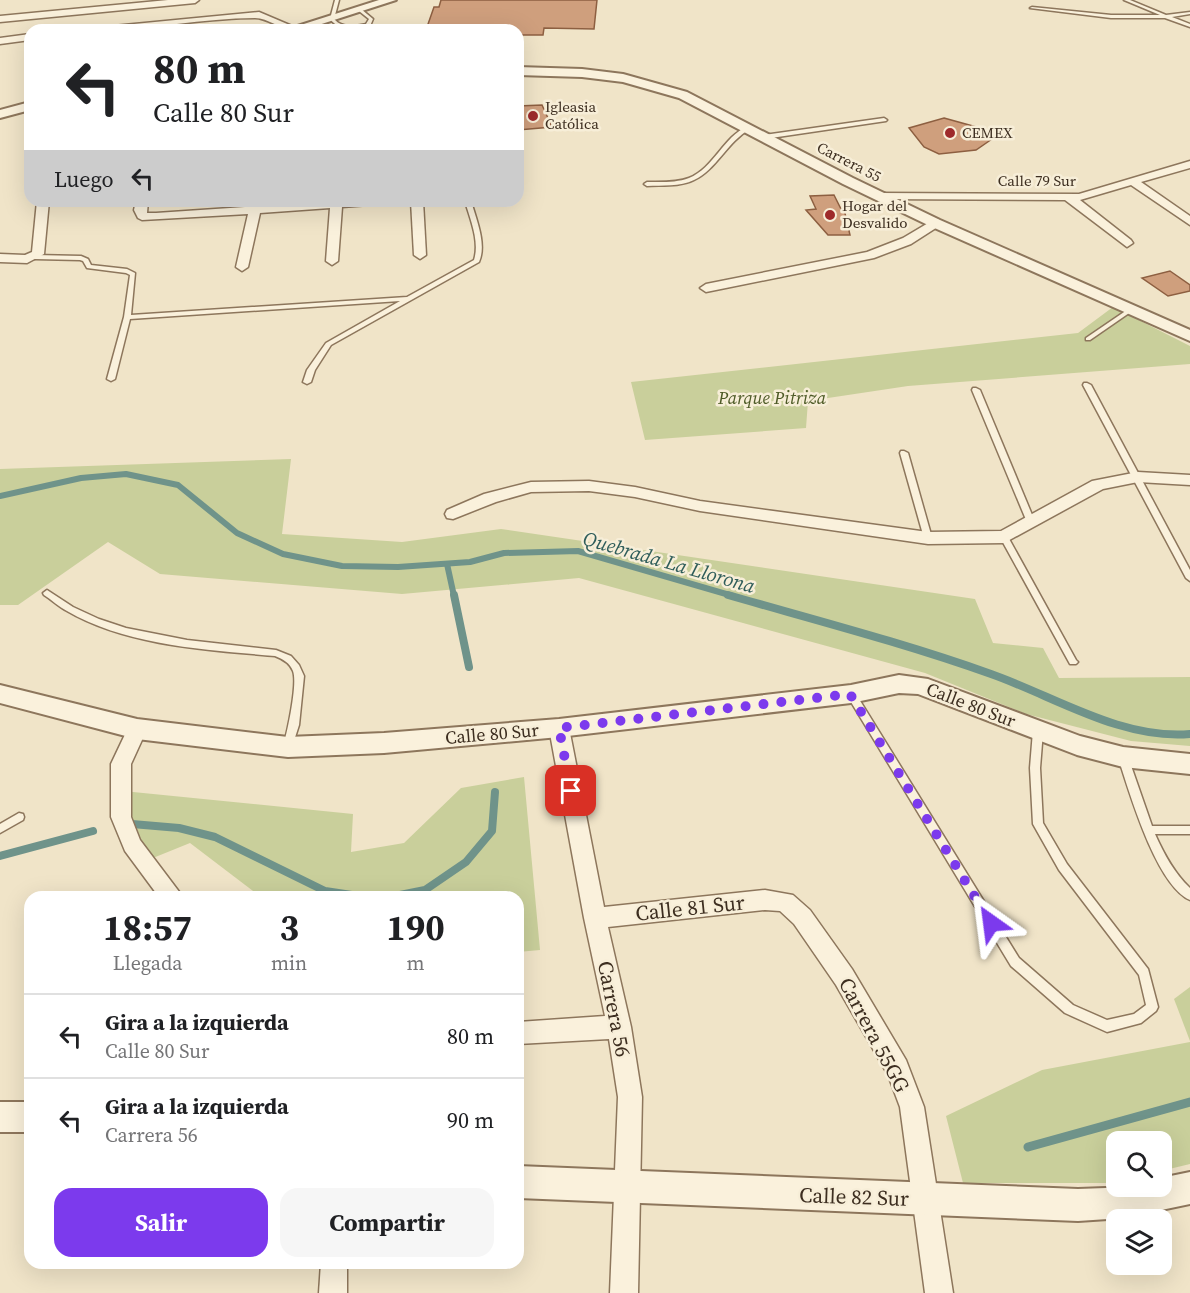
<!DOCTYPE html>
<html lang="es">
<head>
<meta charset="utf-8">
<style>
  :root { --surface:#fff; --page:#f6f6f6; --text:#202124; --muted:#757577; --line:#e0e0e0; --accent:#7c3aed }
  body { margin:0; font-family:"Source Serif 4",serif; background:var(--page); color:var(--text); height:100vh; display:flex; flex-direction:column; font-size:22px; white-space:nowrap }
  * { box-sizing:border-box; margin:0 }
  p { font-size:20px; color:var(--muted) }
  .icon { flex:none; width:33px; height:33px; fill:none; stroke:currentColor; stroke-width:2; stroke-linecap:round; stroke-linejoin:round }
  .map { position:relative; flex:1; overflow:hidden }
  .details { position:absolute; left:24px; top:891px; width:500px; height:378px; display:flex; flex-direction:column; background:var(--surface); border-radius:18px; box-shadow:0 6px 24px #0002 }
  .details>* { flex:none }
  .guide { position:absolute; left:24px; top:24px; width:500px; height:183px; border-radius:18px; box-shadow:0 6px 24px #0002; background:#fff; color:var(--text); overflow:hidden }
  .tools { position:absolute; left:1106px; top:1131px; display:grid; gap:12px }
  .tools a { display:grid; place-items:center; width:66px; height:66px; border-radius:12px; background:var(--surface); box-shadow:0 6px 24px #0002; font-size:30px }
  .pin { position:absolute; display:grid; place-items:center; width:51px; height:51px; color:#fff; margin:-26px; border-radius:12px; box-shadow:0 3px 9px #0006 }
  .me { position:absolute; width:66px; margin:-33px; rotate:329deg; stroke-linejoin:round; filter:drop-shadow(0 0 4px #0008) }
  .turn { display:flex; align-items:center; gap:21px; height:126px; padding:0 30px; font-size:27px }
  .turn .icon { width:78px; height:78px; stroke-width:2.5 }
  .turn b { display:block; font-size:42px; line-height:51px }
  .then { display:flex; align-items:center; height:57px; padding:0 30px; background:#0003; gap:12px; font-size:22px }
  .eta { display:flex; justify-content:space-evenly; align-items:center; height:102px; text-align:center }
  .eta b { font-size:36px; font-weight:700; line-height:42px }
  .primary-button { display:flex; gap:12px; margin-top:auto; padding:12px 30px }
  .primary-button a { flex:1; height:69px; border-radius:18px; background:var(--accent); color:#fff; font-size:24px; font-weight:700; line-height:69px; text-align:center }
  .primary-button a+a { background:var(--page); color:var(--text) }
  ul { padding:0; list-style:none }
  li { display:flex; align-items:center; gap:18px; height:84px; padding:0 30px; border-top:2px solid var(--line) }
  li div { flex:1 }
  li b { display:block; font-size:22px }
  li em { font-style:normal }
  .map>svg:first-child { display:block }
  .green { fill:#c9cf9b }
  .lines { fill:none; stroke-linecap:round; stroke-linejoin:round }
  .stream-far2 { stroke:#6f938a; stroke-width:6 }
  .stream-far1 { stroke:#6f938a; stroke-width:8 }
  .stream { stroke:#6f938a; stroke-width:9 }
  .building { fill:#cf9f7d; stroke:#8d5f41; stroke-width:1.5 }
  .service-casing { stroke:#8d765c; stroke-width:3 }
  .minor-casing { stroke:#8d765c; stroke-width:3 }
  .tertiary-casing { stroke:#8d765c; stroke-width:4 }
  .service { fill:#faf1dc; fill-rule:evenodd }
  .minor { fill:#faf1dc; fill-rule:evenodd }
  .tertiary { fill:#faf1dc; fill-rule:evenodd }
  .route { stroke:#7c3aed; stroke-width:10; stroke-dasharray:0 18 }
  .poi-dot { fill:#9e2a2b; stroke:#f7eed8; stroke-width:2 }
  .labels { text-anchor:middle; stroke-width:5; stroke-linejoin:round; paint-order:stroke }
  .far-poi-label { font-size:15px; fill:#3d2e20; stroke:#f7eed8; text-anchor:start }
  .far-street-label { font-size:15px; fill:#3d2e20; stroke:#f7eed8 }
  .park-label { font-size:18px; font-style:italic; fill:#4d5a26; stroke:#f7eed8 }
  .street-label { font-size:18px; fill:#3d2e20; stroke:#f7eed8 }
  .water-label { font-size:20px; font-style:italic; fill:#2f5d5a; stroke:#f7eed8 }
  .near-street-label { font-size:21px; fill:#3d2e20; stroke:#f7eed8 }
</style>
</head>
<body>
<div class="map">
<svg width="1190" height="1293" viewBox="0 0 1190 1293">
  <rect width="100%" height="100%" fill="#f0e4c8"/>
  <g class="green">
    <polygon points="1113,307 1190,346 1190,364 908,386 808,401 806,428 645,440 631,382 1078,333"/>
    <polygon points="291,459 282,534 402,542 501,529 975,599 993,643 1043,648 1059,678 1190,677 1190,746 1131,741 1026,714 925,673 579,578 402,594 160,574 108,542 18,605 0,605 0,469"/>
    <polygon points="524,777 540,950 518,952 518,897 261,897 190,843 148,860 124,813 123,791 353,814 351,852 404,843 461,788"/>
    <polygon points="1190,987 1190,1041 1174,999"/>
    <polygon points="1190,1042 1190,1164 1161,1171 1161,1142 1116,1142 1116,1181 1106,1183 963,1183 946,1116 1042,1070"/>
  </g>
  <g class="lines">
    <g class="stream-far2">
      <polyline points="0,496 81,478 126,474 178,485 237,533 283,554 342,566 398,567 470,562 504,553 578,551 733,596"/>
      <polyline points="447,564 454,596"/>
    </g>
    <g class="stream-far1">
      <polyline points="454,595 469,667"/>
      <path d="M728,595C815,620 904,643 991,674C1054,696 1121,740 1190,734"/>
      <polyline points="132,824 179,828 215,837 325,891 365,897"/>
      <polyline points="0,856 93,831"/>
      <polyline points="390,897 425,890 466,862 492,831 495,792"/>
    </g>
    <polyline class="stream" points="1028,1147 1190,1102"/>
  </g>
  <g class="building">
    <polygon points="441,0 597,0 594,29 544,28 543,35 518,35 518,30 427,27 434,7 439,7"/>
    <polygon points="542,105 552,127 518,130 518,106"/>
    <polygon points="944,118 980,128 992,139 976,150 939,154 924,147 909,128"/>
    <polygon points="834,195 841,209 844,209 850,235 828,235 806,210 816,209 810,196"/>
    <polygon points="1170,271 1190,285 1190,291 1168,296 1142,278"/>
  </g>
  <g class="lines">
    <g class="service-casing">
      <g id="service">
        <path d="M335,0H339L334,19C343,29 355,26 366,24L369,19L359,11L361,9L373,19L370,26C355,29 340,32 330,19Z"/>
        <polygon points="1124,0 1130,0 1166,15 1190,12 1190,14 1172,17 1190,24 1190,27 1165,18 1111,18 1030,8 1032,7 1111,15 1160,15"/>
        <polygon points="884,118 887,120 886,121 764,139 761,137 764,135"/>
        <path d="M748,126L751,128L750,129C727,142 716,170 694,180C680,187 662,185 647,186L644,184L647,182C660,182 676,183 689,178C714,168 723,137 748,126Z"/>
        <path d="M465,201H471C476,219 487,244 479,262L331,345L315,370L311,382L307,384L303,382L307,370L326,343L400,301L130,319L115,379L111,381L107,379L124,317L130,275L126,273L87,268L83,261L80,260L35,259L32,257L35,255L81,256L88,259L91,265L127,269L135,273L131,315L407,297L474,260C480,241 470,219 465,201Z"/>
        <polygon points="1130,308 1133,310 1132,311 1090,340 1086,340 1086,338"/>
        <polygon points="1084,383 1087,383 1091,385 1190,570 1190,581 1186,578 1083,385"/>
        <polygon points="973,388 976,388 980,390 1035,522 1034,524 1031,525 1027,522 972,390"/>
        <polygon points="901,451 904,451 908,453 932,538 931,540 925,540 924,538 900,453"/>
        <polygon points="1004,534 1008,537 1076,660 1078,662 1076,664 1070,664 1000,537"/>
        <path d="M47,590L73,607L99,619L126,628L187,640L276,650L291,656L299,665L304,676L299,725L291,750L288,751L285,750L283,747C287,733 298,684 293,671C290,663 283,659 275,656C208,650 127,646 67,611C59,607 52,600 44,595L43,593Z"/>
        <polygon points="851,690 854,691 1019,958 1073,1005 1107,1020 1134,1014 1146,1005 1139,975 1059,870 1033,824 1030,768 1033,731 1035,728 1041,728 1043,731 1040,768 1043,823 1067,864 1148,969 1158,1007 1156,1011 1141,1023 1107,1032 1065,1013 1011,966 848,697 846,694 848,691"/>
        <path d="M1123,753L1126,754L1128,757L1152,826H1190V834H1155C1164,854 1174,873 1190,888V900C1156,885 1129,791 1118,757L1120,754Z"/>
        <polygon points="19,813 23,814 24,817 23,820 0,833 0,824"/>
      </g>
    </g>
    <g class="minor-casing">
      <g id="minor">
        <polygon points="168,0 199,0 195,3 0,22 0,16"/>
        <path d="M259,12L299,29C283,33 270,18 255,18C203,18 151,30 98,30L103,27Z"/>
        <polygon points="30,34 30,40 0,44 0,38"/>
        <polygon points="1190,161 1190,168 1141,182 1190,216 1190,225 1131,185 1080,200 1131,240 1133,243 1127,247 1065,200 879,199 873,196 879,193 1079,194"/>
        <polygon points="37,201 49,201 44,254 27,263 0,262 0,254 25,255 32,252"/>
        <polygon points="136,201 148,201 147,213 156,213 334,201 389,201 383,204 342,207 338,261 332,265 326,261 330,208 260,213 248,267 242,271 236,267 248,214 142,220 138,218 134,210"/>
        <polygon points="411,201 423,201 426,255 420,259 414,255"/>
        <polygon points="935,219 939,220 939,226 911,244 874,258 706,292 700,288 706,284 867,252 903,238"/>
        <polygon points="1138,472 1190,475 1190,485 1138,482 1103,489 1004,543 928,544 700,511 635,497 589,491 531,492 496,502 453,519 447,518 445,514 447,510 484,494 531,482 589,481 635,487 700,501 928,532 1001,531 1092,481"/>
        <polygon points="559,720 566,723 569,728 604,907 765,890 793,895 810,910 852,969 906,1060 924,1107 953,1293 925,1293 900,1107 888,1075 836,985 794,924 780,911 765,910 608,927 631,1027 642,1097 638,1293 610,1293 618,1097 609,1039 518,1044 518,1022 605,1016 584,918 549,728 552,723"/>
        <polygon points="137,721 144,724 147,729 131,764 131,817 140,840 183,897 159,897 125,851 111,817 111,764 130,724"/>
        <polygon points="321,1263 347,1263 347,1293 319,1293"/>
      </g>
    </g>
    <g class="tertiary-casing">
      <g id="tertiary">
        <polygon points="379,0 396,0 303,30 285,30"/>
        <polygon points="518,67 582,69 623,74 687,92 853,178 940,220 1190,330 1190,341 930,226 843,184 679,98 623,82 582,77 518,75"/>
        <polygon points="30,102 30,110 0,118 0,110"/>
        <polygon points="899,675 928,679 1080,736 1123,747 1190,754 1190,774 1123,767 1077,755 918,694 899,693 851,703 559,737 384,753 288,757 137,739 0,703 0,685 137,719 288,737 384,733 559,719 851,685"/>
        <rect x="0" y="1102" width="30" height="30"/>
        <polygon points="518,1166 1078,1189 1161,1186 1161,1178 1190,1172 1190,1204 1123,1218 1078,1221 518,1198"/>
      </g>
    </g>
    <use href="#service" class="service"/>
    <use href="#minor" class="minor"/>
    <use href="#tertiary" class="tertiary"/>
  </g>
  <g class="lines">
    <polyline class="route" points="571,791 559,728 850,694 991,923"/>
  </g>
  <g class="poi-dot">
    <circle cx="533" cy="116" r="6"/>
    <circle cx="950" cy="133" r="6"/>
    <circle cx="830" cy="215" r="6"/>
  </g>
  <g class="labels">
    <g class="far-poi-label">
      <text x="545" y="112">Igleasia<tspan x="545" dy="17">Católica</tspan></text>
      <text x="962" y="138">CEMEX</text>
      <text x="842" y="211">Hogar del<tspan x="842" dy="17">Desvalido</tspan></text>
    </g>
    <g class="far-street-label">
      <text transform="translate(849 162) rotate(27)" y="5">Carrera 55</text>
      <text x="1037" y="186">Calle 79 Sur</text>
    </g>
    <g class="park-label">
      <text x="772" y="404">Parque Pitriza</text>
    </g>
    <g class="street-label">
      <text transform="translate(971 705) rotate(21)" y="6">Calle 80 Sur</text>
      <text transform="translate(492 734) rotate(-5)" y="6">Calle 80 Sur</text>
    </g>
    <g class="water-label">
      <text transform="translate(669 562) rotate(16)" y="7">Quebrada La Llorona</text>
    </g>
    <g class="near-street-label">
      <text transform="translate(690 908) rotate(-6)" y="7">Calle 81 Sur</text>
      <text transform="translate(614 1009) rotate(79)" y="7">Carrera 56</text>
      <text transform="translate(874 1035) rotate(62)" y="7">Carrera 55GG</text>
      <text transform="translate(854 1197) rotate(2)" y="7">Calle 82 Sur</text>
    </g>
  </g>
</svg>
<div class="tools">
<a><svg class="icon" aria-label="search" viewBox="0 0 24 24"><circle cx="10" cy="10" r="6"/><path d="M15 15l6 6"/></svg></a>
<a><svg class="icon" aria-label="layers" viewBox="0 0 24 24"><path d="M12 4l9 5-9 5-9-5zM3 14l9 5 9-5"/></svg></a>
</div>
<div class="pin" style="left:571px;top:791px;background:#d93025"><svg class="icon" aria-label="arrive" viewBox="0 0 24 24"><path d="M6 21V4h12l-3 4 3 4H6"/></svg></div>
<svg class="me" style="left:991px;top:923px" viewBox="-20 -20 40 40"><path d="M0-17L14 15 0 8-14 15z" fill="#7c3aed" stroke="#fff" stroke-width="4"/></svg>
<div class="guide">
<div class="turn"><svg class="icon" aria-label="left" viewBox="0 0 24 24"><path d="M17 20v-9H6M10 6l-5 5 5 5"/></svg><div><b>80 m</b>Calle 80 Sur</div></div>
<div class="then">Luego<svg class="icon" aria-label="left" viewBox="0 0 24 24"><path d="M17 20v-9H6M10 6l-5 5 5 5"/></svg></div>
</div>
<section class="details">
<div class="eta">
<div><b>18:57</b><p>Llegada</p></div>
<div><b>3</b><p>min</p></div>
<div><b>190</b><p>m</p></div>
</div>
<ul>
<li><svg class="icon" aria-label="left" viewBox="0 0 24 24"><path d="M17 20v-9H6M10 6l-5 5 5 5"/></svg><div><b>Gira a la izquierda</b><p>Calle 80 Sur</p></div><em>80 m</em></li>
<li><svg class="icon" aria-label="left" viewBox="0 0 24 24"><path d="M17 20v-9H6M10 6l-5 5 5 5"/></svg><div><b>Gira a la izquierda</b><p>Carrera 56</p></div><em>90 m</em></li>
</ul>
<div class="primary-button"><a>Salir</a><a>Compartir</a></div>
</section>
</div>
</body>
</html>
